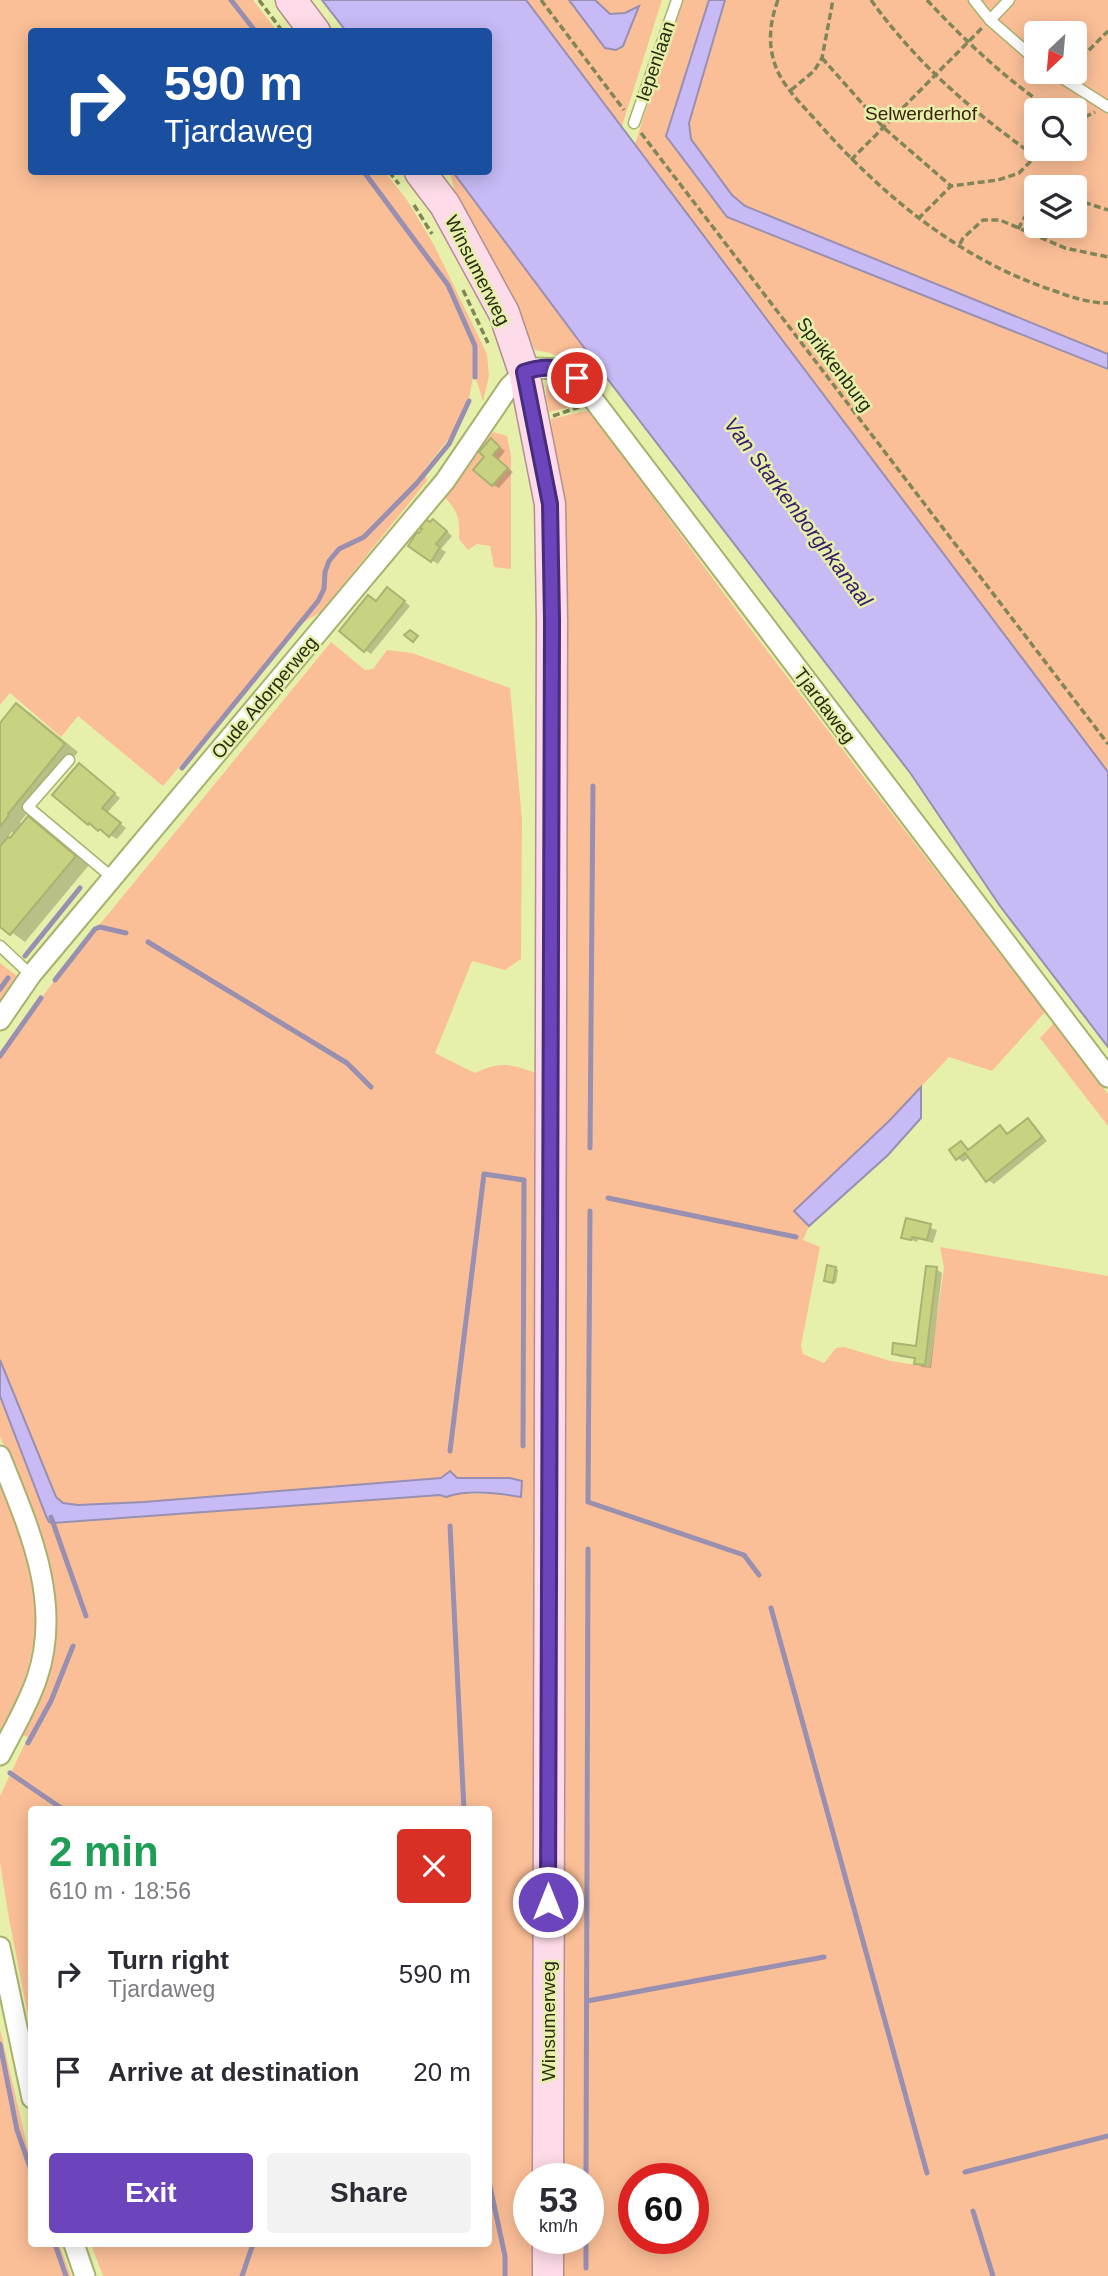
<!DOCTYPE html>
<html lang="en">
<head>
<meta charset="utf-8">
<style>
  :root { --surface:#fff; --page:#f2f2f3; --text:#2b2b33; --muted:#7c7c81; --accent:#6c44bc }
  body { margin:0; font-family:Helvetica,sans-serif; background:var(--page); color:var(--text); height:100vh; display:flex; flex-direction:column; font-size:26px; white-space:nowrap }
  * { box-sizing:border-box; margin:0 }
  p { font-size:23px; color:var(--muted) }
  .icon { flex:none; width:38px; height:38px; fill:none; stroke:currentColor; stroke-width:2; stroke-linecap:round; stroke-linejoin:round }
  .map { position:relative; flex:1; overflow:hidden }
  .side { position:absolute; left:28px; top:1806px; width:464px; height:441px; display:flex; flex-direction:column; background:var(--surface); border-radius:7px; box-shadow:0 4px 18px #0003 }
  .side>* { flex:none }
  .banner { position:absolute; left:28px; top:28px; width:464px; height:147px; border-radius:7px; box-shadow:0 4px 18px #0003; background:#1a4fa0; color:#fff; overflow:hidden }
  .needle { width:46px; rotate:206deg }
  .fabs { position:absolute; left:1024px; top:21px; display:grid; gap:14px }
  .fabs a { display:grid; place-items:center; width:63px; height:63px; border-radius:7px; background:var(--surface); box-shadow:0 4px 18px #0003; font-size:35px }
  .speed { position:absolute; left:513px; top:2163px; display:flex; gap:14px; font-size:35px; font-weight:700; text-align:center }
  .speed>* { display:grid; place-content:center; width:91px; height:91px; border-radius:50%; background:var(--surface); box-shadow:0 4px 18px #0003; line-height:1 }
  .speed small { font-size:18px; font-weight:400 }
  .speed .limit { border:10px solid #d22; background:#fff; color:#111 }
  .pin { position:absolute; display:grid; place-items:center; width:60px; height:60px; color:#fff; margin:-30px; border:4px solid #fff; border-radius:50%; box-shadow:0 2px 7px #0007 }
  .me { position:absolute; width:77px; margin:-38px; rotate:0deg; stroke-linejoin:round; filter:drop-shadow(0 0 5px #0008) }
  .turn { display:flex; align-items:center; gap:24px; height:147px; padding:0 21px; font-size:32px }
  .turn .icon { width:91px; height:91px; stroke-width:2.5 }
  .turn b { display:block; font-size:49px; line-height:60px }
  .round { display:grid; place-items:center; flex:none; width:74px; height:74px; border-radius:7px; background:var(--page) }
  .summary { display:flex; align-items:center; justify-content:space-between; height:119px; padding:0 21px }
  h1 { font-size:42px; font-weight:700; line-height:52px; color:#1e9e55 }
  .action { display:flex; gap:14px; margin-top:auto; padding:14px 21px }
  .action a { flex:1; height:80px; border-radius:7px; background:var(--accent); color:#fff; font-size:28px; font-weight:700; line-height:80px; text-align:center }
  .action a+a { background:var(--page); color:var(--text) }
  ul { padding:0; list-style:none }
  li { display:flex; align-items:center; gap:21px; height:98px; padding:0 21px }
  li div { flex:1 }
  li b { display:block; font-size:26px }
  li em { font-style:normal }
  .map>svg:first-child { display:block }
  .green { fill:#fbbf97; fill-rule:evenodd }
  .water { fill:#c7baf5; stroke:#988fb1; stroke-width:2 }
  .shadow { fill:#0003; fill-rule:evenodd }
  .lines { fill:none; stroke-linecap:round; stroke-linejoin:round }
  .stream { stroke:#988fb1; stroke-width:5 }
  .building { fill:#c8d281; stroke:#abb370; stroke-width:2 }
  .lane-casing { stroke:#a8b16e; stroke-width:13 }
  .street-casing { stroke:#a8b16e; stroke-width:23 }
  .primary-casing { stroke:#b28e92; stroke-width:33 }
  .path { stroke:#808657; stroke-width:3.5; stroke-dasharray:7 3.5; stroke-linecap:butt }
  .lane { stroke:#fff; stroke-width:10 }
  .street { stroke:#fff; stroke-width:19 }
  .primary { stroke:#fddbe8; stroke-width:30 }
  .route-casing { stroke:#462c7a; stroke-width:18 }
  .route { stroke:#6c44bc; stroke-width:12 }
  .labels { text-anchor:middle; stroke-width:5; stroke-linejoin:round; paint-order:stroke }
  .street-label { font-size:19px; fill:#292c11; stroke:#e7f0ab }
  .park-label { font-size:19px; fill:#3d210c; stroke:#e7f0ab }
  .water-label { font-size:21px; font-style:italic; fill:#391a6e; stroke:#e7f0ab }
</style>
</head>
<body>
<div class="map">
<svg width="1108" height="2276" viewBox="0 0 1108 2276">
  <rect width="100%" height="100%" fill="#e7f0ab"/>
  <g class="green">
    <polygon points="0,0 253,0 277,31 32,32 32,172 385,172 407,200 434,245 487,354 489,376 483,401 474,373 467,409 450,437 424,470 427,481 321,612 299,625 163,786 78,716 61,737 10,693 0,705"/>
    <polygon points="526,0 569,0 605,48 638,7 625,13 610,14 595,0 662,0 622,126"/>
    <polygon points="681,0 709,0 666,136 727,217 1108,369 1108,772 635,144"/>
    <path d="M725,0H1108V354L746,206L732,195L691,139L689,123ZM1036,33H1074V72H1036ZM1036,110H1074V149H1036ZM1036,187H1074V226H1036Z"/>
    <polygon points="450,172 453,172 606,377 550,353 535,350 500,275 459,212"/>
    <polygon points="562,376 585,398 566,408 549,412 546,396 547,384 556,377"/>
    <path d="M591,410C735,616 893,813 1045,1012L992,1071L949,1057L889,1121L794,1211L809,1226L803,1240L820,1247L801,1346L803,1354L824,1363L836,1348L844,1347L891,1361L930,1367L944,1268L940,1247L1108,1276V2276H557L558,2238H588V2179H558L559,501L551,419ZM634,2179H693V2238H634Z"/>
    <path d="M493,432L507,436L511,456V569L494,567L490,546L477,544L468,550L459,539C460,517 458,510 442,495Z"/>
    <path d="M331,642L365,670L373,669L387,650L412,653L510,688L522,819L521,959L505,970L472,961L435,1053L475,1073C501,1061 510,1064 536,1073L534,2179H528V2238H533V2276H103L91,2244H488V1810H32L31,2031L9,1919L0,1862V1796L28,1737L18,1734L47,1662L15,1475L0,1436V1396L46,1516L65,1523L440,1495L449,1497L454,1494H500L521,1496L522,1481L509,1478H457L450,1472L441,1478L144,1502L78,1505L63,1503L56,1498L0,1360V1052L64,968Z"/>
    <polygon points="0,963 21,979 0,1007"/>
    <polygon points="1054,1023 1108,1094 1108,1126 1040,1038"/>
    <path d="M0,1478C41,1577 54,1635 0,1732Z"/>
    <polygon points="0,2029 31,2162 32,2244 59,2244 71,2276 0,2276"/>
  </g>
  <g class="water">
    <polygon points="322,0 526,0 1108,772 1108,1047 1000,906 911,774 606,377 453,172 488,172 488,32 346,31"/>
    <polygon points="569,0 595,0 610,14 625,13 639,6 623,46 616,50 605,48"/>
    <polygon points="709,0 725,0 689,123 691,139 732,195 745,206 1108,354 1108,369 727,217 666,136"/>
    <polygon points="921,1087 921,1118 888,1155 809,1226 794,1211 889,1121"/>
    <path d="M0,1360L56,1497L63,1503L78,1505L144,1502L441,1478L450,1471L457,1478H510L522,1481L521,1497C498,1493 468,1489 446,1497L440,1495L53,1523L49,1522L46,1516L0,1396Z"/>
  </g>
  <g class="shadow">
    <polygon points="491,441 505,451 498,460 513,472 499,488 493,485"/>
    <polygon points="440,525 452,536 441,549 446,552 438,564 410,546"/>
    <polygon points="393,592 410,606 371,654 365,650 377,603"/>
    <path d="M17,706L30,713L78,752L20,822L23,825L28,818L42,826L89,865L25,942L0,924V726ZM12,832L15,834L10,840L7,838Z"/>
    <polygon points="85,769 120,798 107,813 126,828 117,839 89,823"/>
    <polygon points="1028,1121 1034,1124 1047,1141 994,1184 988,1180 970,1157 963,1162 957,1158 961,1143 971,1150 1001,1127 1010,1135"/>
    <polygon points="908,1221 937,1230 933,1243 918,1239 917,1242 903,1237"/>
    <polygon points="836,1268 838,1270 836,1283 829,1282"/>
    <polygon points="936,1269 942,1273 931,1368 922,1367 916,1363 916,1359 900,1357 894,1353 917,1348"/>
  </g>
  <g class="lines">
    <g class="stream">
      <polyline points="231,0 256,32"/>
      <polyline points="364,172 448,285 475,346 475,377"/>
      <polyline points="182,768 318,601 324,589 325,572 329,561 339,549 364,537 417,483 449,444 469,401"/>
      <polyline points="148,942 347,1063 371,1087"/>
      <polyline points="25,956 80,888"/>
      <polyline points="55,980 95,929 100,927 126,933"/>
      <polyline points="0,989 8,978"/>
      <polyline points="0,1056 41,998"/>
      <polyline points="590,1148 593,786"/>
      <polyline points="608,1198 796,1237"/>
      <polyline points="590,1211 588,1502 744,1555 759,1575"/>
      <polyline points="450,1451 484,1174 524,1180 523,1446"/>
      <polyline points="51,1517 86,1616"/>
      <polyline points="450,1526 464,1810"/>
      <polyline points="771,1608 927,2173"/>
      <polyline points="28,1743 51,1701 73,1646"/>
      <polyline points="10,1773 64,1810"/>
      <polyline points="587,2001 824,1957"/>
      <polyline points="0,2044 17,2130 32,2173"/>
      <polyline points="965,2172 1108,2136"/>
      <polyline points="488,2177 505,2256 505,2276"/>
      <polyline points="586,2179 588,1549"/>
      <polyline points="973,2211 993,2276"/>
      <polyline points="55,2244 66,2276"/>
      <polyline points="586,2268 586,2238"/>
      <polyline points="242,2276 253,2244"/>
    </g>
  </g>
  <g class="building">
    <polygon points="491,438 500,447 493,455 508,468 492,486 473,470 484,457 479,452"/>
    <polygon points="426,519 430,522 433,519 447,531 436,544 440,547 431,562 408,546 417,532 419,533 422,529 419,528"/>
    <polygon points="387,587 405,601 364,652 339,631 368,595 376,601"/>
    <polygon points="410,630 418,636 413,642 404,635"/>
    <polygon points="16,703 65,744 8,814 9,815 0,827 0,723"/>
    <polygon points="79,763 115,793 102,808 121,823 109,837 100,829 98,831 89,823 88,825 52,795"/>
    <polygon points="28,816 76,856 10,935 0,927 0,846 8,837 10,838"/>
    <polygon points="1028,1118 1042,1137 986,1182 965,1153 956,1160 949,1150 961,1141 968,1150 1000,1125 1007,1134"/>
    <polygon points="906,1218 931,1224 927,1240 912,1237 911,1240 901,1238"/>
    <polygon points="827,1265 836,1267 833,1283 824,1281"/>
    <polygon points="926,1266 937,1267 925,1365 914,1364 915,1358 892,1354 893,1343 916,1346"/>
  </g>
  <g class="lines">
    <g class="lane-casing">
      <g id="lane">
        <polyline points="974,0 990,20 1036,60"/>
        <polyline points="990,20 1009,0"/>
        <polyline points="1053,72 1108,107"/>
        <polyline points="634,123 677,0"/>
        <polyline points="69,760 28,807 114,879"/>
        <polyline points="0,946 31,975"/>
      </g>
    </g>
    <g class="street-casing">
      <g id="street">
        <polyline points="0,1020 31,975 445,481 509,387 524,372 536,368 561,369 577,378 1108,1077"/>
        <path d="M0,1456C28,1526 63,1601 37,1678C28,1705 13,1730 0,1755"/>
        <polyline points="0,1947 32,2098"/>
        <polyline points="74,2244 85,2276"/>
      </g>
    </g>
    <g class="primary-casing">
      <g id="primary">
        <polyline points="291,0 315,32"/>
        <polyline points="420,172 445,205 504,313 524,372 550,504 552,619 548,2179"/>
        <polyline points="548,2276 548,2238"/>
      </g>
    </g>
    <g class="path">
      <polyline points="259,0 283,32"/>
      <polyline points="541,0 624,110"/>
      <path d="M778,0C769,24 767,48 778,72C787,91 807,110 821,126C883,196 961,260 1052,290C1071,297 1088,303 1108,303"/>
      <path d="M871,0C916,63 973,112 1035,156"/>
      <path d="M927,0C966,42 1005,78 1051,110"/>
      <polyline points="822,58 884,128 951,186"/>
      <polyline points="1074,65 1108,31"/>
      <polyline points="791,90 814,71 822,58 833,0"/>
      <polyline points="1074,118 1087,116 1095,112"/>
      <polyline points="641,133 1108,744"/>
      <polyline points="851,160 983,27"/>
      <polyline points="389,172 399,184"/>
      <polyline points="1074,199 1108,210"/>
      <polyline points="414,205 432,234"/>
      <polyline points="918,219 951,186 998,180 1019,173 1043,149"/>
      <polyline points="1018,229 1029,210 1036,203"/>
      <polyline points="960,244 963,238 983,220 1000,220 1065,248 1108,257"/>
      <polyline points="463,290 488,343"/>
      <polyline points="553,416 579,407"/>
    </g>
    <use href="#lane" class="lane"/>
    <use href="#street" class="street"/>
    <use href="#primary" class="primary"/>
  </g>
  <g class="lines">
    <g class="route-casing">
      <path id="route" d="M548,1902L552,620L550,504L524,372C544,365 559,366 577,378"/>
    </g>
    <use href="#route" class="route"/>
  </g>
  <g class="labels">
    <g class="street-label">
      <text transform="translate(655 61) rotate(-71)" y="7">Iepenlaan</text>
      <text transform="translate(478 270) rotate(63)" y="7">Winsumerweg</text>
      <text transform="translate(835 364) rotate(53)" y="7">Sprikkenburg</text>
      <text transform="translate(264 697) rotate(-50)" y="7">Oude Adorperweg</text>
      <text transform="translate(825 705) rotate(53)" y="7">Tjardaweg</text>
      <text transform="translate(548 2021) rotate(-90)" y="7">Winsumerweg</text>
    </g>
    <g class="park-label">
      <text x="921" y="120">Selwerderhof</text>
    </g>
    <g class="water-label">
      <text transform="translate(798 512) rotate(53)" y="7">Van Starkenborghkanaal</text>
    </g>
  </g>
</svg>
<div class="fabs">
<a><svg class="needle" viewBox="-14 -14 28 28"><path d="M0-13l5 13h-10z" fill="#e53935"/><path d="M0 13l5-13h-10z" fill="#7c7c81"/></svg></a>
<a><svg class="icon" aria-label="search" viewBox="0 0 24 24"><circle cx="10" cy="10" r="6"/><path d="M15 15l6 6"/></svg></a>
<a><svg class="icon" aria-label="layers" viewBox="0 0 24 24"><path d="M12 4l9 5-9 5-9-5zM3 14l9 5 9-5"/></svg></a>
</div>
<div class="speed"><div>53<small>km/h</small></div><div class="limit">60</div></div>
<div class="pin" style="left:577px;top:378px;background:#d93025"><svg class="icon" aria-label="arrive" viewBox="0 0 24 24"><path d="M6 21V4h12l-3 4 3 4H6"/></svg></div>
<svg class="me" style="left:548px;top:1902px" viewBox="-20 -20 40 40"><circle r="17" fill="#6c44bc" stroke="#fff" stroke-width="3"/><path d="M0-11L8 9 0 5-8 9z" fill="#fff"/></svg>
<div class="banner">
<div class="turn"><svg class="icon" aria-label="right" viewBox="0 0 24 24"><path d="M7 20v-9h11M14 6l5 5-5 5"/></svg><div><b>590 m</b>Tjardaweg</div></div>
</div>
<section class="side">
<div class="summary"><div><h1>2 min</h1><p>610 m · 18:56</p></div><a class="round" style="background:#d93025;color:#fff"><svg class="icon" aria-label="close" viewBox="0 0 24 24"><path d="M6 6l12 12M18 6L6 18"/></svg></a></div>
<ul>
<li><svg class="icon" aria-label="right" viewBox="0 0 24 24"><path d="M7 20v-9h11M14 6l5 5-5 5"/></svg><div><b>Turn right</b><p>Tjardaweg</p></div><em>590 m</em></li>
<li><svg class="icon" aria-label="arrive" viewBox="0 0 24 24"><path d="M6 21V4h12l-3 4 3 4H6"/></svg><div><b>Arrive at destination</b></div><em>20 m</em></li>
</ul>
<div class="action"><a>Exit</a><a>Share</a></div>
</section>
</div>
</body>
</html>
